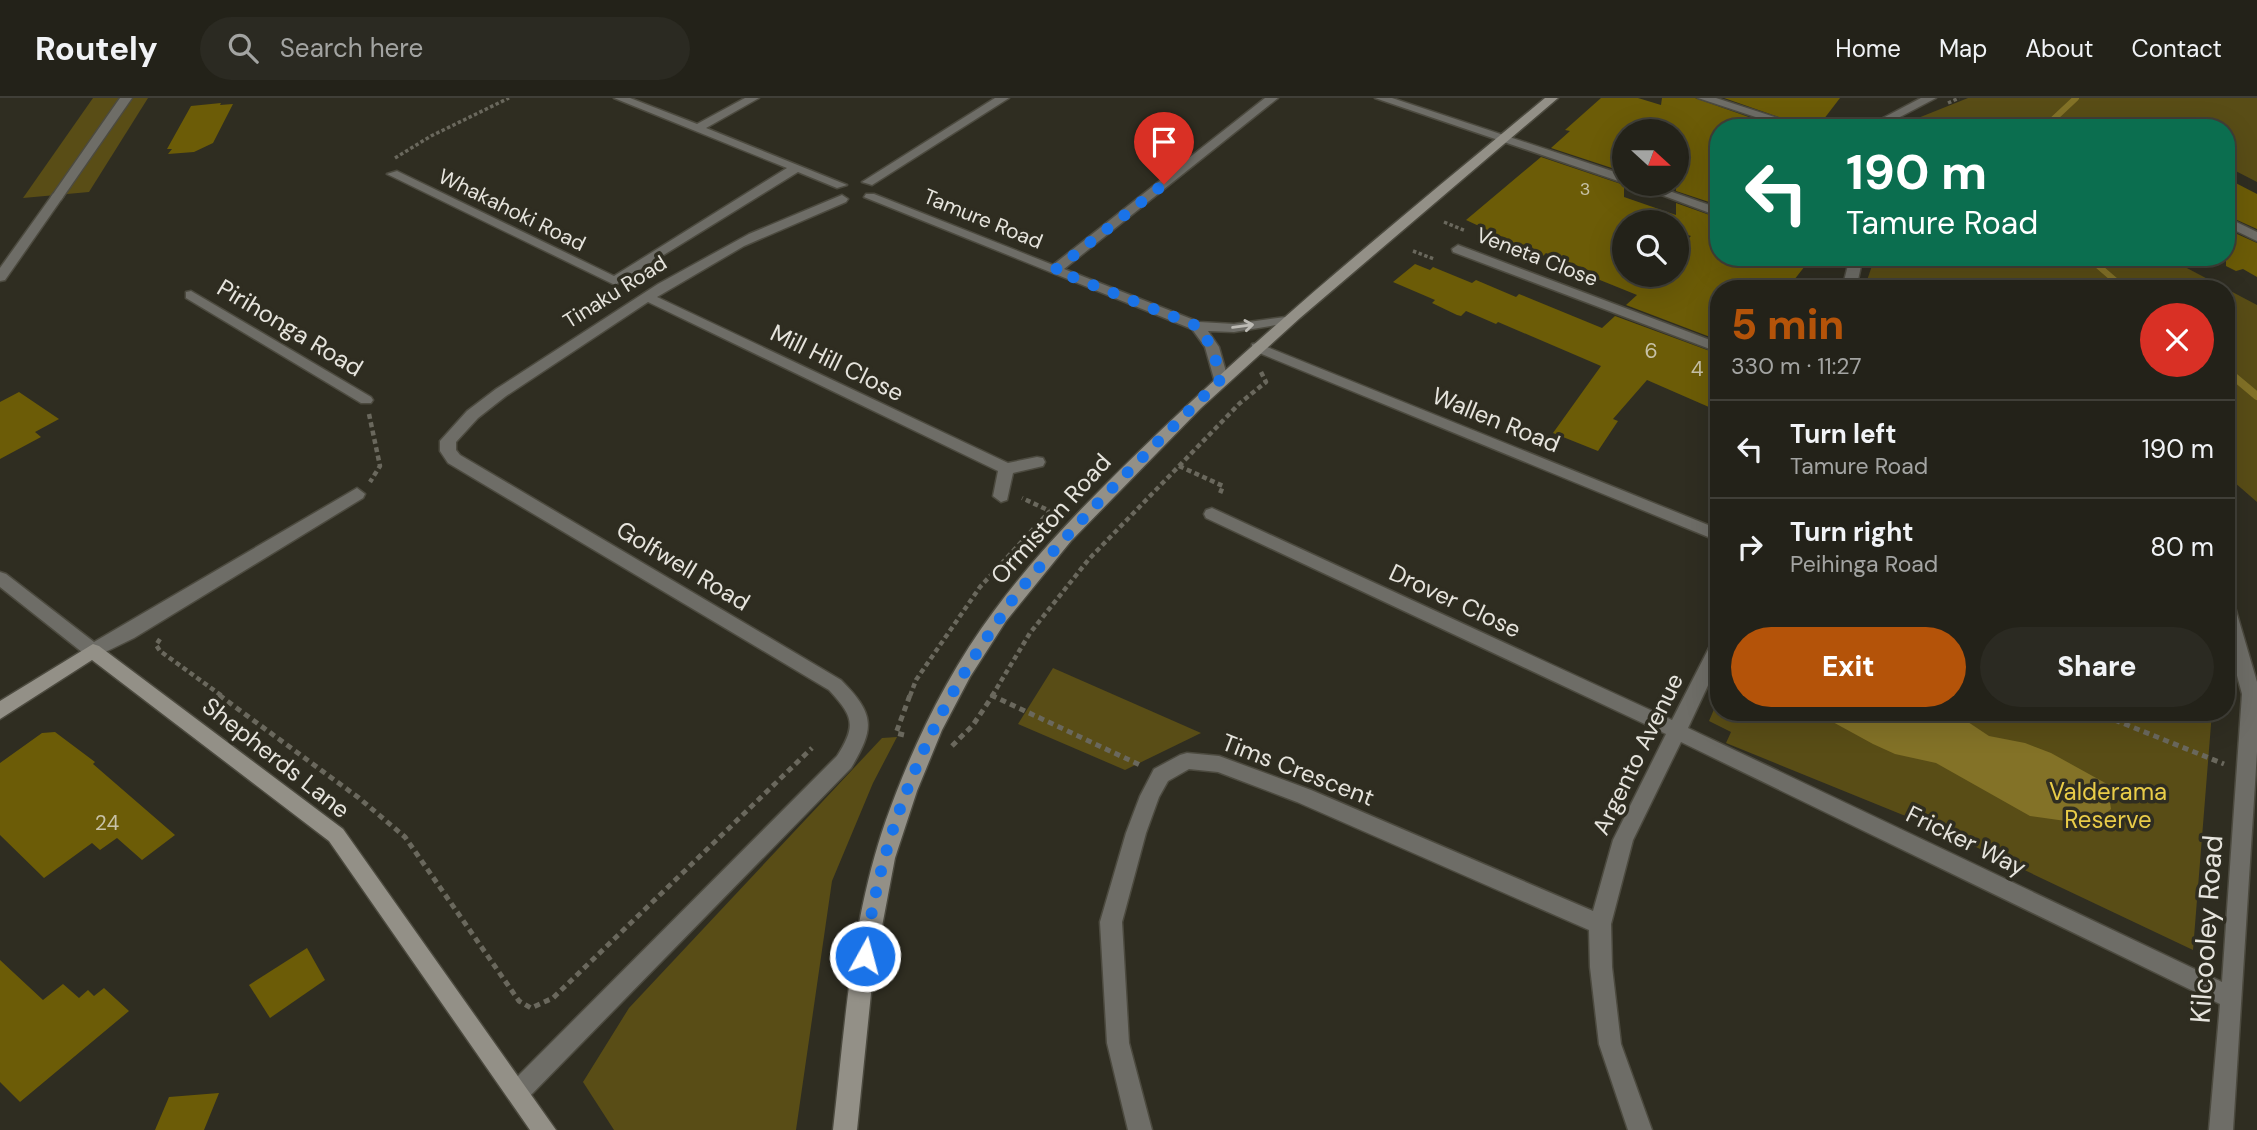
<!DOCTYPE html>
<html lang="en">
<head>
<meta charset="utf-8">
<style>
  :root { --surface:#232219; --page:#2b2a22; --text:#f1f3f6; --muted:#a3a4a2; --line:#403f38; --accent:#b45309 }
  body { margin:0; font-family:"DM Sans",sans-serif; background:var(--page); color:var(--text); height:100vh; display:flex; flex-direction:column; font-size:26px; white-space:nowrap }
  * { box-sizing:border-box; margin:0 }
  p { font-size:23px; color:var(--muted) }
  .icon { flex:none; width:38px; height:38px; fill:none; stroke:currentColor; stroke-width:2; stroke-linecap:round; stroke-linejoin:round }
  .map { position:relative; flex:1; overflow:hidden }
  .sheet { position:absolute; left:1710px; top:182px; width:525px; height:441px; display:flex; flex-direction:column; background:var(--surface); border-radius:28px; box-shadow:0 7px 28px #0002,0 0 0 2px var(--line) }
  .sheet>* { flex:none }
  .top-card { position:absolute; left:1710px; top:21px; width:525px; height:147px; border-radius:28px; box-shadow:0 7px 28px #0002,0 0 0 2px var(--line); background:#0b6e4f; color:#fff; overflow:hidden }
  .needle { width:46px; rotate:111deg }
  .tools { position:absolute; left:1612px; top:21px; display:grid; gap:14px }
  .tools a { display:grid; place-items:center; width:77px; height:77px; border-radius:50%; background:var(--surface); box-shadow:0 7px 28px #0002,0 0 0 2px var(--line); font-size:35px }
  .pin { position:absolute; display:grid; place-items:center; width:60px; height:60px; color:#fff; margin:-72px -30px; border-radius:50% 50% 50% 0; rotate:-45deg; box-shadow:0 0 7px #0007 }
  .pin .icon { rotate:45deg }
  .me { position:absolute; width:77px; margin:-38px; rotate:7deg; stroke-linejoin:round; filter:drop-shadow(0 0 5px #0008) }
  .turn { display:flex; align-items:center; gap:24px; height:147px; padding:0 21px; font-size:32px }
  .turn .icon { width:91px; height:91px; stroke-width:2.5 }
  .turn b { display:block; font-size:49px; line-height:60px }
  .round { display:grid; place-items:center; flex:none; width:74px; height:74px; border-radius:37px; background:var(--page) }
  .head { display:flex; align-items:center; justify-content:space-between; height:119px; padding:0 21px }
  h1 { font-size:42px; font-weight:800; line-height:52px; color:var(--accent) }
  .action { display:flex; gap:14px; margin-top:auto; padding:14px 21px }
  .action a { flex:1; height:80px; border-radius:42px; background:var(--accent); color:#fff; font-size:28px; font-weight:800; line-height:80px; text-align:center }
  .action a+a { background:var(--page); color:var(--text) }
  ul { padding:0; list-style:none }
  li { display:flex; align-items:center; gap:21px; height:98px; padding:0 21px; border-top:2px solid var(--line) }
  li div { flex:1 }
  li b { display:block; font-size:26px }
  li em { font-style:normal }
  header { display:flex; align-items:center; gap:42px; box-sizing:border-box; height:98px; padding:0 35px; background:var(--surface); border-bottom:2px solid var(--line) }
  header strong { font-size:33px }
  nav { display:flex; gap:38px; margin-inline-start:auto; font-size:24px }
  .search { width:490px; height:63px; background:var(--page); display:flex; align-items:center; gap:18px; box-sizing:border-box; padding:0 24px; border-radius:38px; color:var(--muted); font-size:26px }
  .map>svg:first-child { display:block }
  .green { fill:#594d16 }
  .water { fill:#837227 }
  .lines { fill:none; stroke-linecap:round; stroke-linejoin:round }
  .stream-far1 { stroke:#837227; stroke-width:6 }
  .stream { stroke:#837227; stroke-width:8 }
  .building { fill:#6c5c07; fill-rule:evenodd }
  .lane-casing { stroke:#4c4a3f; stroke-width:3 }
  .street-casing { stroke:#4c4a3f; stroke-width:3 }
  .secondary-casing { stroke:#4c4a3f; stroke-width:3 }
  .path-far2 { stroke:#6a685d; stroke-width:3.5; stroke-dasharray:3.5 2.5; stroke-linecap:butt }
  .path-far1 { stroke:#6a685d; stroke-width:4.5; stroke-dasharray:5 3.5; stroke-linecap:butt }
  .path { stroke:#6a685d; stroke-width:5; stroke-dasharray:6 4.5; stroke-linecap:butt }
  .lane { fill:#6e6d67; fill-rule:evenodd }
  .street { fill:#6e6d67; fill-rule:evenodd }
  .secondary { fill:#939087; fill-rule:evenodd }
  .oneway { stroke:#bcbab4 }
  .route { stroke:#1a73e8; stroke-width:12; stroke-dasharray:0 21.6 }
  .labels { text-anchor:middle; stroke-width:7; stroke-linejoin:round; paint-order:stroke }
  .far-number-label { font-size:18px; fill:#c8c2a8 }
  .far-street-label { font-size:21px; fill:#e6e4dd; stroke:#2f2d21 }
  .number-label { font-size:21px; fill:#c8c2a8 }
  .street-label { font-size:24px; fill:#e6e4dd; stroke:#2f2d21 }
  .park-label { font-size:24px; fill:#e9cc48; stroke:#2f2d21 }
  .near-street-label { font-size:28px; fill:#e6e4dd; stroke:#2f2d21 }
</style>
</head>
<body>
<header>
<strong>Routely</strong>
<div class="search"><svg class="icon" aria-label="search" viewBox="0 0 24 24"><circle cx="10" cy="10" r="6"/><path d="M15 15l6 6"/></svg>Search here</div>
<nav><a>Home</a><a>Map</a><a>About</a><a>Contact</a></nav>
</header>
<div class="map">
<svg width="2257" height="1032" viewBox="0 0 2257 1032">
  <rect width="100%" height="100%" fill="#2f2d21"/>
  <g class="green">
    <polygon points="93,0 148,0 89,94 23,100"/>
    <polygon points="1968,0 2257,0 2257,84 2226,68 2226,30 1893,30"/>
    <polygon points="1875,159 2166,159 2257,207 2257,404 2226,377 2226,191 1864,191"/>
    <polygon points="1053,570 1201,635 1125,672 1018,626"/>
    <polygon points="1718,602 1718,614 2212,614 2193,852 1940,732 1726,645 1731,634 1709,623"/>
    <polygon points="897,639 873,685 832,783 796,1032 614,1032 583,984 629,910 882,640"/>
  </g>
  <polygon class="water" points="1825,614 1953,614 1989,638 2025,645 2051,655 2107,686 2111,711 2094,727 2030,718 1936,665 1895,656 1873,646 1831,623"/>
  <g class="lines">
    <g class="stream-far1">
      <polyline points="2044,30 2076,0"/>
      <polyline points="2088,159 2125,191"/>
    </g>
    <polyline class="stream" points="2226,272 2257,298"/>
  </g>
  <g class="building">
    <polygon points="1601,0 1638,0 1661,7 1662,0 1695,0 1780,30 1718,30 1718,107 1676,93 1676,33 1624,33 1624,74 1551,50 1570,33 1565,32"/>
    <polygon points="1724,0 1840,0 1817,30 1810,30"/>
    <polygon points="221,5 220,7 233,6 213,45 194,54 168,56 172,51 167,51 191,8"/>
    <path d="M1541,59L1624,87V99L1676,117V105L1718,120V159H1812L1787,191H1718V242L1626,207L1637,197L1590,178L1593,174L1546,155L1541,160L1508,147L1510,146L1504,144L1507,141L1466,122ZM1624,124H1676V133L1691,138L1676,153V177H1624Z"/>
    <polygon points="2226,80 2257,96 2257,131 2226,117"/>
    <polygon points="2226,131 2257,145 2257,179 2243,171 2236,173 2226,168"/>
    <polygon points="1415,166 1430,172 1433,169 1472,185 1476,182 1516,199 1519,196 1602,230 1615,218 1718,256 1718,313 1647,282 1613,321 1618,323 1598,353 1553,335 1601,268 1498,224 1496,226 1466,213 1461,218 1457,217 1432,205 1435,202 1393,184"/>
    <polygon points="19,294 59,321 35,334 41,339 0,361 0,304"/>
    <polygon points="55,634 95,664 93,666 175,737 142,762 117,740 100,752 92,745 44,780 0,737 0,665 42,635"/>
    <polygon points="307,850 325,882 270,920 249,887"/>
    <polygon points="0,862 43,902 63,886 79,900 88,892 94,898 104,890 129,913 20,1004 0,984"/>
    <polygon points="219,995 204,1032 155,1032 169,999"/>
  </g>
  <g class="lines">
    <g class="lane-casing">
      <polygon id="lane" points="120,0 132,0 61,102 53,102 51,99"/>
    </g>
    <g class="street-casing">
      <g id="street">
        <polygon points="614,0 630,0 697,26 745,0 759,0 706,30 847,87 837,90 798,74 615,187 387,76 397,73 614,178 787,70"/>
        <polygon points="995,0 1009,0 872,87 862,84"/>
        <polygon points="1265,0 1278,0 1064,171 1199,224 1234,226 1293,218 1293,224 1288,225 1234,234 1208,233 1219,249 1228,281 1221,286 1214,281 1205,249 1192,231 864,99 866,96 874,96 1053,167"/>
        <polygon points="1375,0 1392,0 1624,77 1624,85"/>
        <polygon points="1698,0 1716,0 1808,30 1789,30"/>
        <polygon points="1921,0 1936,0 1879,30 1864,30"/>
        <polygon points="1632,86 1649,86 1718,110 1718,118"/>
        <polygon points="57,95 63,99 5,182 0,183 0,170 53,96"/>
        <path d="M842,97L848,101L846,104L744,148L657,199L1008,365L1037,359L1043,360L1045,364L1043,368L1013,375L1007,402L1001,404L993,398L998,373L648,204L506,298L478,320L456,344V352L460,357L841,582C875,616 875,630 851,670L526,1002L518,1006L510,1002L506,994L510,986L837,658C857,627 853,618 829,592L448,365L440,353V343L467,313L496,291L658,186L749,136Z"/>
        <polygon points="2226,119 2257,134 2257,143 2226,128"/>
        <polygon points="1458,147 1718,245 1718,254 1453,154 1452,151"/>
        <polygon points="1850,159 1863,159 1856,191 1842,191"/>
        <polygon points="191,193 371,299 373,302 371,305 361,305 186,200 186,194"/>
        <polygon points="1257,245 1718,431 1718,443 1252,252 1252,246"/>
        <polygon points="357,390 365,396 363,400 134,540 93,560 87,558 0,489 0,474 6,476 94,544"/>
        <polygon points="1212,410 1672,622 1712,544 1718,542 1718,566 1688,630 2222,884 2242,596 2226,537 2226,498 2232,499 2257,584 2257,654 2233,1032 2209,1032 2220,906 1681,644 1633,742 1611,826 1612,869 1621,946 1652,1032 1628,1032 1599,946 1590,869 1589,832 1297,704 1218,674 1189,671 1168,683 1159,699 1146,735 1122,824 1129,945 1152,1032 1128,1032 1107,945 1100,824 1126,735 1140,698 1154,671 1180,657 1187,655 1219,658 1311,692 1593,813 1613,742 1666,636 1206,420 1204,416 1206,412"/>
      </g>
    </g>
    <g class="secondary-casing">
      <g id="secondary">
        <path d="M1545,0H1558L1300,220L1201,310L1071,443L1006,523L970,579L942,632L917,693L895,760L873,876L857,1032H833C845,928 851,822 886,722C912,649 947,576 994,513C1042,448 1100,391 1158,335C1281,217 1414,109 1545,0Z"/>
        <polygon points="93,546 99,548 343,731 556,1032 530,1032 329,743 92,562 0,621 0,603"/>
      </g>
    </g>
    <g class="path-far2">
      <polyline points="1948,5 1959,0"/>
      <polyline points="395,60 431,38 509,0"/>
      <polyline points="1444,124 1466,133"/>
      <polyline points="1413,153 1434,161"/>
    </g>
    <g class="path-far1">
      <polyline points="369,316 380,368 370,384"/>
      <polyline points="1179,368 1223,388 1219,398"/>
      <polyline points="160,541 156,547 160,553 222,598"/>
      <polyline points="991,597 994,598"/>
      <polyline points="910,598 916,582 980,489 1050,413 1022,400"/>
      <polyline points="992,598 1030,535 1089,461 1240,305 1266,284 1261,274"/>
    </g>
    <g class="path">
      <polyline points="219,597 359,700 405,739 519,903 531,910 553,900 812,650"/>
      <polyline points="991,597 1142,668"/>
      <polyline points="2095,614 2224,666"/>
      <polyline points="904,637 896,635 910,597"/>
      <polyline points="952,648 973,627 993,597"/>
    </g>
    <use href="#lane" class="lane"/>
    <use href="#street" class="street"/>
    <use href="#secondary" class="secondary"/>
  </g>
  <defs><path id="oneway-shaft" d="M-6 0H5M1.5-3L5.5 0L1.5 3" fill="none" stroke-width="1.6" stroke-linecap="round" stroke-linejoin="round" transform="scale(1.75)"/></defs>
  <use class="oneway" href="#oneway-shaft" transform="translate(1243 228) rotate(-8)"/>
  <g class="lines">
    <path class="route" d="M865,858C879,743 924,631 990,535C1000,521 1009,505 1020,492C1082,417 1153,349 1221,281L1212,249L1197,228L1055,172L1164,86"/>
  </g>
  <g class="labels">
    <g class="far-number-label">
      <text x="1585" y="97">3</text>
    </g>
    <g class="far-street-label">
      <text transform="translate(512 112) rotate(26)" y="7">Whakahoki Road</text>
      <text transform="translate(983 121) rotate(22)" y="7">Tamure Road</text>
      <text transform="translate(1537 159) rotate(21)" y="7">Veneta Close</text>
      <text transform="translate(615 194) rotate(-32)" y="7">Tinaku Road</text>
    </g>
    <g class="number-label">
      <text x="1651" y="260">6</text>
      <text x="1697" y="278">4</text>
      <text x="107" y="732">24</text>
    </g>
    <g class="street-label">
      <text transform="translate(290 230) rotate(31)" y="8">Pirihonga Road</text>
      <text transform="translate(837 265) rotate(26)" y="8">Mill Hill Close</text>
      <text transform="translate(1496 322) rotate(22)" y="8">Wallen Road</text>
      <text transform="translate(1051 421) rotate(-48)" y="8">Ormiston Road</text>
      <text transform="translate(683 468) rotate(31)" y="8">Golfwell Road</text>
      <text transform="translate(1455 503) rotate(25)" y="8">Drover Close</text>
      <text transform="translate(1638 656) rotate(-64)" y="8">Argento Avenue</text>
      <text transform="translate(276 660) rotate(38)" y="8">Shepherds Lane</text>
      <text transform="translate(1298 672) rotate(21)" y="8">Tims Crescent</text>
      <text transform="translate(1966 743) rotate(26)" y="8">Fricker Way</text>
    </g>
    <g class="park-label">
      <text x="2108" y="702">Valderama<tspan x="2108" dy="28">Reserve</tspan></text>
    </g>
    <g class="near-street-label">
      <text transform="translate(2206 831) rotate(-86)" y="10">Kilcooley Road</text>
    </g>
  </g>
</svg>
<div class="tools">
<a><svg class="needle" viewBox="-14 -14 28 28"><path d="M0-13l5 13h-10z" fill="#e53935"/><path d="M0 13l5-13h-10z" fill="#a3a4a2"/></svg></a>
<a><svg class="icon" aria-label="search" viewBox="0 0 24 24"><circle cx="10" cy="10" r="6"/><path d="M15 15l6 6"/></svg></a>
</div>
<div class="pin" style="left:1164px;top:86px;background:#d93025"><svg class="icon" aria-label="arrive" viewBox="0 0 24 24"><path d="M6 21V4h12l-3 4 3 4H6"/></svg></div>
<svg class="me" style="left:865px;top:858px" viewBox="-20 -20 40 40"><circle r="17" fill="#1a73e8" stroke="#fff" stroke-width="3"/><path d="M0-11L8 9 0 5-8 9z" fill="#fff"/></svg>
<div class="top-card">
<div class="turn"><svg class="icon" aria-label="left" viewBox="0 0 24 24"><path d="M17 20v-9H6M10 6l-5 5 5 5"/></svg><div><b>190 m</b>Tamure Road</div></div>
</div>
<section class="sheet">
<div class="head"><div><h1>5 min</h1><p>330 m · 11:27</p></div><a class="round" style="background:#d93025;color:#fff"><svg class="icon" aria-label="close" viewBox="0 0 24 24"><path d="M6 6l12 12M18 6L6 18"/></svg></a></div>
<ul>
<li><svg class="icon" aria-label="left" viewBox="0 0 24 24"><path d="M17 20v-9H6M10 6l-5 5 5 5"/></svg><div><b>Turn left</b><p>Tamure Road</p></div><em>190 m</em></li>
<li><svg class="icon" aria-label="right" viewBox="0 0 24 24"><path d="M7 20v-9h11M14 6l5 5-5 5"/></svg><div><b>Turn right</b><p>Peihinga Road</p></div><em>80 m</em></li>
</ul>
<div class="action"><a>Exit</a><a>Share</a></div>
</section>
</div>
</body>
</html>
